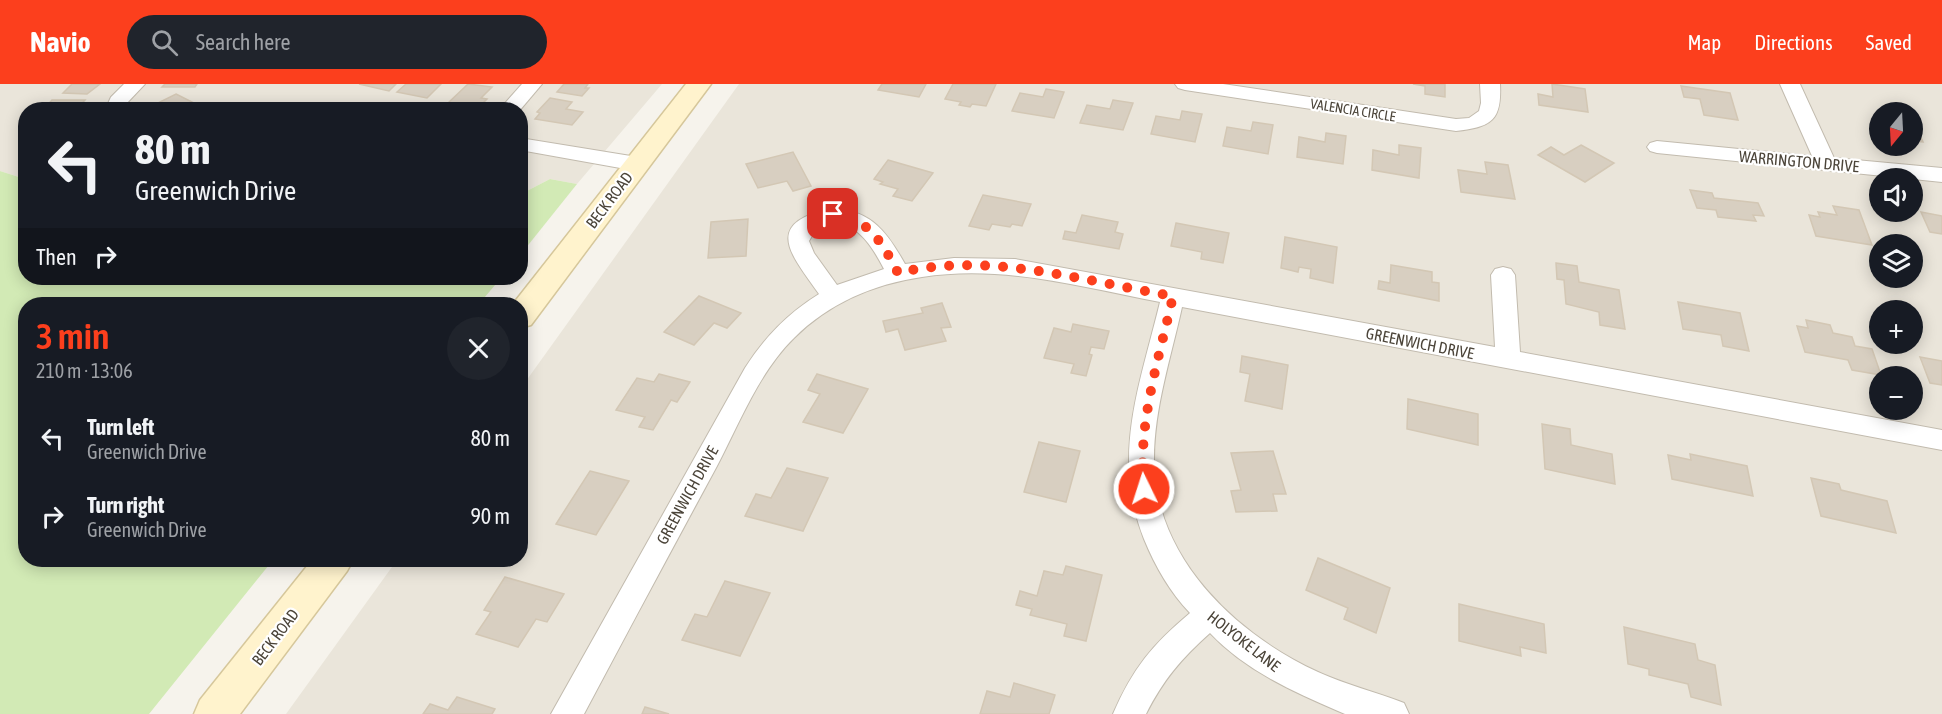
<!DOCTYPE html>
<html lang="en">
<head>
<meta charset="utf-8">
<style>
  :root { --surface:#171b24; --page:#20242c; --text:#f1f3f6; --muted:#9ea1a6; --accent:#fc3f1d }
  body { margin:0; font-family:"Asap Condensed",sans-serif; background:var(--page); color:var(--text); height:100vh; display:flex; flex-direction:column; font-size:22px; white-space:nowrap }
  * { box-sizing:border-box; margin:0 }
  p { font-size:20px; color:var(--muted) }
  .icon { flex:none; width:33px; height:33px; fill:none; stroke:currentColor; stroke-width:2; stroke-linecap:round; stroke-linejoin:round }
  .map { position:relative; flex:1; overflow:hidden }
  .side { position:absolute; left:18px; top:213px; width:510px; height:270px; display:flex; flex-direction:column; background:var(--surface); border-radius:24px; box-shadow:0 3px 15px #0003 }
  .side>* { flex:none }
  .hud { position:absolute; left:18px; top:18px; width:510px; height:183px; border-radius:24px; box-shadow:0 3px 15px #0003; background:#171b24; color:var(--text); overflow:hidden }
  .needle { width:39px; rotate:198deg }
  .controls { position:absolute; left:1869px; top:18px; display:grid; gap:12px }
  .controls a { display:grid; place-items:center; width:54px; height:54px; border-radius:50%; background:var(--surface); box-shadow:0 3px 15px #0003; font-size:30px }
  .pin { position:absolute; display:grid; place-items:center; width:51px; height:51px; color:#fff; margin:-26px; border-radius:12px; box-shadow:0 3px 9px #0006 }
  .me { position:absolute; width:66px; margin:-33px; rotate:356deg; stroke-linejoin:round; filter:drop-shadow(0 0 4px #0008) }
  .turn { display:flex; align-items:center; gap:21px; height:126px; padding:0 18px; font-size:27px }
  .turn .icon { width:78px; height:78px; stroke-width:2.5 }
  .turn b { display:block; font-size:42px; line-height:51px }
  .then { display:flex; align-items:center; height:57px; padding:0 18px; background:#0003; gap:12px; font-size:22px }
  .round { display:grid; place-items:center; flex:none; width:63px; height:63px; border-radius:32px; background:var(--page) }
  .headline { display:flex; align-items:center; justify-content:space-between; height:102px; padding:0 18px }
  h1 { font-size:36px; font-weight:600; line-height:45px; color:var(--accent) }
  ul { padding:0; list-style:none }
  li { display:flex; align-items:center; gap:18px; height:78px; padding:0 18px }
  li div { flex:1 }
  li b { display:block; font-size:22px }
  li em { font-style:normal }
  header { display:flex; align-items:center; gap:36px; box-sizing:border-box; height:84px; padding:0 30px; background:var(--accent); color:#fff }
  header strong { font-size:28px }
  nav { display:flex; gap:33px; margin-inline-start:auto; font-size:21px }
  .search { width:420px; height:54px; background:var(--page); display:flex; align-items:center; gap:15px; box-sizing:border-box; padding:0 21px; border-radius:33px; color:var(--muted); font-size:22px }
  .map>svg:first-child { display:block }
  .residential { fill:#eae5da; fill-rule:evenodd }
  .green { fill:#d2eab5 }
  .building { fill:#d8cfc1; stroke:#d3c7b4; stroke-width:1.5 }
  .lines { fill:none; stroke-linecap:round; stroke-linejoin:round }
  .minor-casing { stroke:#c2bbae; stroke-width:2 }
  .secondary-casing { stroke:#d6c79b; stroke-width:3 }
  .minor { fill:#fff; fill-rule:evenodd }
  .secondary { fill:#fff3cd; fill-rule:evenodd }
  .route { stroke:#fc3f1d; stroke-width:10; stroke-dasharray:0 18 }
  .labels { text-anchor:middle; stroke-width:4.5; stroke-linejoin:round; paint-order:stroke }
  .far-street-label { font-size:14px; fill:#4b4439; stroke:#fff }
  .street-label { font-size:16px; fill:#4b4439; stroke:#fff }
</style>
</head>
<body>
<header>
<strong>Navio</strong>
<div class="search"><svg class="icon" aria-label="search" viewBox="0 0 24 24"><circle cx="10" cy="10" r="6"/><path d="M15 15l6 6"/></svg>Search here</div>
<nav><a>Map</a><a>Directions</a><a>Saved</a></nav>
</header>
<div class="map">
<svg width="1942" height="630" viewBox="0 0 1942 630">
  <rect width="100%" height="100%" fill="#f6f3ec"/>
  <g class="residential">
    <polygon points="0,0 662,0 577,100 550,95 521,110 520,26 26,26 25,95 0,87"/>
    <path d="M739,0H1942V630H286L397,476H520L521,304ZM1880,28H1912V62H1880ZM1880,94H1912V128H1880ZM1880,160H1912V194H1880ZM1880,226H1912V260H1880ZM1880,292H1912V326H1880Z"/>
  </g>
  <g class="green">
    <polygon points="0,87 25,95 26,194 501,194 479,220 26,220 26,476 273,476 149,630 0,630"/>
    <polygon points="550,95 577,100 521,170 521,110"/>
  </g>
  <g class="building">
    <polygon points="72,0 100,0 87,10 63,9"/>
    <polygon points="165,0 197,0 195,3 162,3"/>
    <polygon points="359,0 396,0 389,7"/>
    <polygon points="406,0 441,0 427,14 397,8"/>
    <polygon points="468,0 492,3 481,14 487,15 477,25 448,19"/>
    <polygon points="564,0 588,0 585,4 589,4 582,12 557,8"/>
    <polygon points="882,0 926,0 919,13 878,6"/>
    <polygon points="953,0 996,0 986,22 972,20 970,23 959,21 961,18 945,15"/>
    <polygon points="1413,0 1445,0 1445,13 1425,10 1425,2"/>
    <polygon points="1552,0 1585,5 1588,28 1539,21 1538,10 1553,13"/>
    <polygon points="1681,2 1730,9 1738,36 1704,31 1700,15 1684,13"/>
    <polygon points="1046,5 1064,8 1054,34 1012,27 1020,9 1043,13"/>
    <polygon points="176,10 196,20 186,26 155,26 156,25 152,22"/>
    <polygon points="550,14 572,18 566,25 583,28 572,41 535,35 540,29 537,28"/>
    <polygon points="52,16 85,16 76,26 43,26"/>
    <polygon points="1113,16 1133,19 1123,46 1080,39 1087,21 1110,25"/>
    <polygon points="1182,27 1202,30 1195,58 1151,50 1156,32 1180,36"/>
    <polygon points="1912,35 1923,58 1912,57"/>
    <polygon points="1253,38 1273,41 1268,70 1223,62 1227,43 1251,47"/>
    <polygon points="1326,49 1346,52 1343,80 1297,73 1299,53 1325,58"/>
    <polygon points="1399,61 1421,64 1419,94 1372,86 1373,66 1399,71"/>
    <polygon points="1581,61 1614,79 1585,98 1538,71 1551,63 1564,71"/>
    <polygon points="793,68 811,102 793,107 787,97 758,104 746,80"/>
    <polygon points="888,76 933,89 912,117 893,112 898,105 880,100 883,98 874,95"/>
    <polygon points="1485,78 1508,81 1515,115 1461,108 1458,86 1487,90"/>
    <polygon points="1690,106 1712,109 1714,114 1758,119 1764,132 1753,131 1756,137 1718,133 1716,126 1697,124"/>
    <polygon points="983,111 1031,120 1022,142 1012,140 1010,143 992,140 989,146 969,142"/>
    <polygon points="1833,122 1859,126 1872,161 1816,152 1809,131 1820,133 1818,128 1837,131"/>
    <polygon points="1921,128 1942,132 1942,150 1930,148"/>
    <polygon points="1082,131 1118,138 1115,148 1123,150 1119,165 1063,155 1065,147 1076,149"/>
    <polygon points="748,135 746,172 708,174 711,138"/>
    <polygon points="1176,139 1229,149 1223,179 1201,175 1202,168 1171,162"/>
    <polygon points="1285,153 1337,163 1333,199 1310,194 1311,185 1299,183 1298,188 1281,184"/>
    <polygon points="1556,179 1577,182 1579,198 1619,206 1625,245 1600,241 1599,228 1566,220 1564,196 1557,195"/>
    <polygon points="1391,181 1432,188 1432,198 1439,199 1439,217 1378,205 1379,197 1390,199"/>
    <polygon points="699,212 741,229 727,244 714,239 694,261 664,248"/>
    <polygon points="1678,218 1740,229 1749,267 1723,262 1721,251 1683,245"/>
    <polygon points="942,219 951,243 941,244 946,257 905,266 898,245 886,248 883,237 923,229 921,224"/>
    <polygon points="1806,236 1830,241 1833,249 1852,253 1855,262 1872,265 1881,291 1852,286 1848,276 1805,268 1797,242 1808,244"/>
    <polygon points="1073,240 1109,247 1104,265 1091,263 1089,270 1092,271 1086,292 1071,289 1074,280 1044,274 1054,244 1071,248"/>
    <polygon points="1242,272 1288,281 1282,325 1245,317 1250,290 1240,288"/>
    <polygon points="1920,273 1942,277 1942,301 1930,299"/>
    <polygon points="659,290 690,298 677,318 671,316 653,346 639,343 645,333 616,326 637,294 654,298"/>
    <polygon points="817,290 868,305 843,349 803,338 820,310 808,306"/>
    <polygon points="1408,315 1478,330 1478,361 1407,345"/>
    <polygon points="1542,340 1570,345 1571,361 1612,370 1615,400 1545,385"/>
    <polygon points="1039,358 1080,367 1066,418 1024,408"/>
    <polygon points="1273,367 1286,410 1273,410 1277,427 1236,428 1231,407 1241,406 1231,369"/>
    <polygon points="1690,370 1747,382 1753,412 1672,395 1668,371 1691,376"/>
    <polygon points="787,384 828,394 803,447 745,432 756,410 771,414"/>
    <polygon points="590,387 629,397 596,451 556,440"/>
    <polygon points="1811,394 1839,400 1841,406 1887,417 1896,449 1821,432"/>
    <polygon points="1318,474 1390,504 1376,549 1344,535 1348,524 1306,506"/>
    <polygon points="1066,482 1102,491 1086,557 1064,552 1067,540 1030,531 1032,525 1016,521 1020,507 1037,512 1044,487 1063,491"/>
    <polygon points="505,493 564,510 547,538 536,535 518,563 476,550 491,528 484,526"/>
    <polygon points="725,497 770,509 740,572 682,556 695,530 707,533"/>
    <polygon points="1459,520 1544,540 1546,569 1520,563 1521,572 1459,557"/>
    <polygon points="1624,543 1695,560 1698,576 1715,581 1721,621 1691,613 1688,600 1649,591 1649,585 1628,580"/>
    <polygon points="1014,599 1055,611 1049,630 980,630 987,607 1010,613"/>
    <polygon points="457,613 495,625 492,630 423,630 430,620 448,626"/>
    <polygon points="645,623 669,630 642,630"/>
  </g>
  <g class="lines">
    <g class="minor-casing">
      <g id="minor">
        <polygon points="124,0 145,0 127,19 125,26 105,26 111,13"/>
        <polygon points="522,0 542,0 520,26 499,26"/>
        <path d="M1175,0H1223L1456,35L1469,34L1479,27L1481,19L1480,0H1500C1502,37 1491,43 1456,47L1185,6L1178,4Z"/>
        <polygon points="1780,0 1800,0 1834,74 1942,84 1942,98 1657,69 1650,67 1647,63 1650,59 1657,57 1812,72"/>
        <polygon points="520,54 637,73 644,75 647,80 644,85 637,87 520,66"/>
        <path d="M833,124C872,127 887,148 905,180L954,174L1015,175L1495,263L1491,191L1495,185L1503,183L1511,185L1515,191L1520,268L1942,346V366L1182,223C1171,274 1153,327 1154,380C1157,476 1236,550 1318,588C1346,601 1376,608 1404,619L1409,630H1345L1338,627C1293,608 1245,586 1210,549C1181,575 1163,596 1146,630H1113C1133,584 1152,561 1190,529C1170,508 1155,482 1144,455C1111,372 1140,301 1160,218C1082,203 1002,180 922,193C874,200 829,219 794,254C759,288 739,340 717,382C672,465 628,547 584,630H551L745,284C765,253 787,230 819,210C789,168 763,139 833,124ZM833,138C859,140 873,164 884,185L837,201L814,169L809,157L816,145Z"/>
      </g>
    </g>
    <g class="secondary-casing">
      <g id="secondary">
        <polygon points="686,0 711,0 531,241 520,244 520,220 513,220"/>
        <polygon points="312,476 353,476 347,487 240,630 194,630 200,616"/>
      </g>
    </g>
    <use href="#minor" class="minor"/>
    <use href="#secondary" class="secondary"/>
  </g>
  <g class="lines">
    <path class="route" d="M833,130C868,133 883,160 898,189C990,167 1081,197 1173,212C1159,275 1137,341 1144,405"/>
  </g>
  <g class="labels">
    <g class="far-street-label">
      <text transform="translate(1353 26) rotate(9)" y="5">VALENCIA CIRCLE</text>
    </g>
    <g class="street-label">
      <text transform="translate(1799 77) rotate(5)" y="6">WARRINGTON DRIVE</text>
      <text transform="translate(609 116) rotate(-53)" y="6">BECK ROAD</text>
      <text transform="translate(1420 259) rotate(11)" y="6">GREENWICH DRIVE</text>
      <text transform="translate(687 411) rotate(-61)" y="6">GREENWICH DRIVE</text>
      <text transform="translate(275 553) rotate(-53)" y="6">BECK ROAD</text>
      <text transform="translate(1244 557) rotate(38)" y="6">HOLYOKE LANE</text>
    </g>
  </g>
</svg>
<div class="controls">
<a><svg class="needle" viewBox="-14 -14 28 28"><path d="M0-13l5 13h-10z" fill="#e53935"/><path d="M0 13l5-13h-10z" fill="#9ea1a6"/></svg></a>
<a><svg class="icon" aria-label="sound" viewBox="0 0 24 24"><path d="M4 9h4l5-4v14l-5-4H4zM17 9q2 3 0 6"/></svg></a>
<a><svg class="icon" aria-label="layers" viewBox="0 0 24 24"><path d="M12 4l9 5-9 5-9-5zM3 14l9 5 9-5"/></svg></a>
<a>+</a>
<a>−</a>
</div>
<div class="pin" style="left:833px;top:130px;background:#d93025"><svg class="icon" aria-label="arrive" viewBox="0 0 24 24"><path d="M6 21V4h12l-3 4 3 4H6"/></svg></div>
<svg class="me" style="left:1144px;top:405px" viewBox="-20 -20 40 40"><circle r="17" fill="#fc3f1d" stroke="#fff" stroke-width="3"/><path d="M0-11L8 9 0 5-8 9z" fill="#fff"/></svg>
<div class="hud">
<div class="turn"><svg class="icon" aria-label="left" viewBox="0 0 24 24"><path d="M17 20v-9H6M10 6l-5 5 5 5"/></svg><div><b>80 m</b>Greenwich Drive</div></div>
<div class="then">Then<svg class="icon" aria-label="right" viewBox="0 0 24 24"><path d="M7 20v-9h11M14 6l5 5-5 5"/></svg></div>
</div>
<section class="side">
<div class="headline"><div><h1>3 min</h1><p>210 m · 13:06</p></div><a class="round"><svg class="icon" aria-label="close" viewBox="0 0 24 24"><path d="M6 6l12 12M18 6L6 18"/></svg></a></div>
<ul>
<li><svg class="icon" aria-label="left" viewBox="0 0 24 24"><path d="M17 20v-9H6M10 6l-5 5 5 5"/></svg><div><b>Turn left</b><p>Greenwich Drive</p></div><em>80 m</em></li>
<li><svg class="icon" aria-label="right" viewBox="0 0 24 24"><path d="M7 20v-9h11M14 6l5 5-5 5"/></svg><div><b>Turn right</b><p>Greenwich Drive</p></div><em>90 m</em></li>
</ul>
</section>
</div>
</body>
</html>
